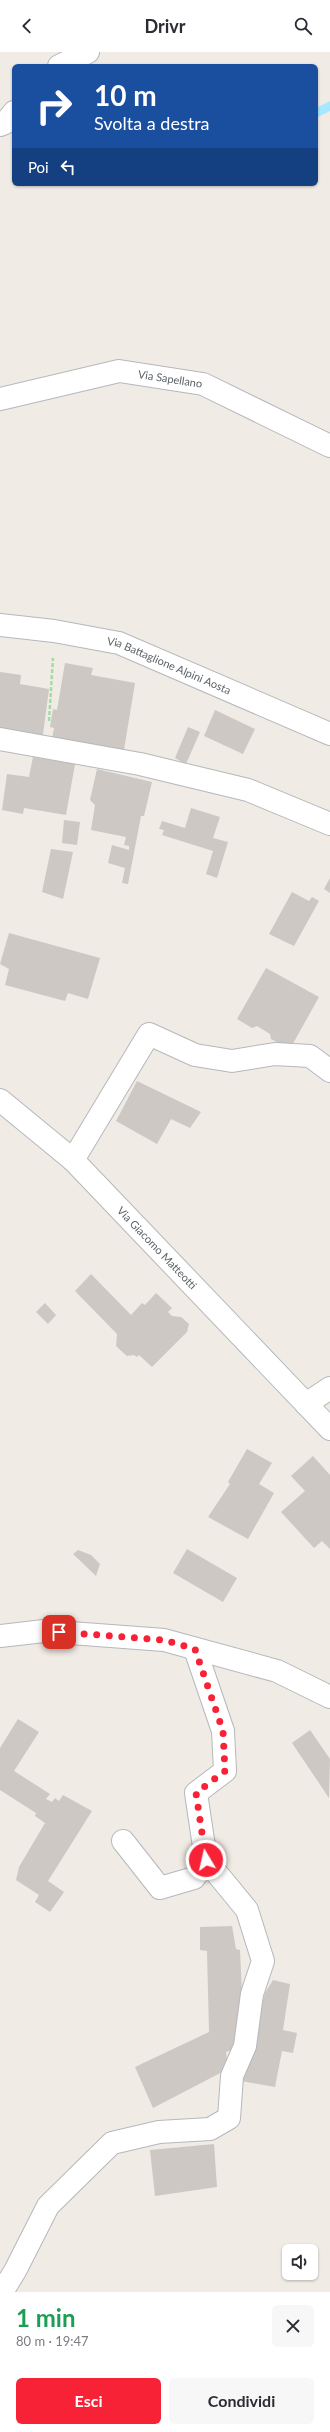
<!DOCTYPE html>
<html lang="it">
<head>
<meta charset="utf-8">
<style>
  :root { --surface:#fff; --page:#f7f7f7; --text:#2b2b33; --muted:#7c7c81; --accent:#f82237 }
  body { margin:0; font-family:Lato,sans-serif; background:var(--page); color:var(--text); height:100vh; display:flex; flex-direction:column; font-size:15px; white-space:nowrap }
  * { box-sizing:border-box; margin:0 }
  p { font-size:13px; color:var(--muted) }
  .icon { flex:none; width:22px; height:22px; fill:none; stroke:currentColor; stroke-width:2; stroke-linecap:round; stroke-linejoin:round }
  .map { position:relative; height:2240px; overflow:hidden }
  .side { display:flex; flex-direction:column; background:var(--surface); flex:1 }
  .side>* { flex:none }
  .guide { position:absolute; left:12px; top:12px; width:306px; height:122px; border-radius:6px; box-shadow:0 1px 3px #0004; background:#1a4fa0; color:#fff; overflow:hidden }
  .fabs { position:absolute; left:282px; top:2192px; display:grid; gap:8px }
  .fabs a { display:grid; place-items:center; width:36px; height:36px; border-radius:6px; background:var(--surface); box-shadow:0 1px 3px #0004; font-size:20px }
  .pin { position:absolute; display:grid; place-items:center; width:34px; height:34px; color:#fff; margin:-17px; border-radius:8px; box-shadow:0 2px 6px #0006 }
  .me { position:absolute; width:44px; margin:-22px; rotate:351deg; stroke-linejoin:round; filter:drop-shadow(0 0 3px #0008) }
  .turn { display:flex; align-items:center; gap:14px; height:84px; padding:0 16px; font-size:18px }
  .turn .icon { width:52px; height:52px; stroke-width:2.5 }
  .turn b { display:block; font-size:28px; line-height:34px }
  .then { display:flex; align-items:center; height:38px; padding:0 16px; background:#0003; gap:8px; font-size:15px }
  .round { display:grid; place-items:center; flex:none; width:42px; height:42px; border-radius:6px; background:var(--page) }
  .head { display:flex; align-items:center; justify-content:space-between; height:68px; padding:0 16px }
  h1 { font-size:24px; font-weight:700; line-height:30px; color:#1e9e55 }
  .button { display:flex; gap:8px; margin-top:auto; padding:8px 16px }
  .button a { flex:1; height:46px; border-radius:6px; background:var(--accent); color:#fff; font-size:16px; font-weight:700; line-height:46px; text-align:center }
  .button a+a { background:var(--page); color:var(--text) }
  header { display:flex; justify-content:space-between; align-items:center; height:52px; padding:0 16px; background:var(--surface); font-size:18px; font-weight:700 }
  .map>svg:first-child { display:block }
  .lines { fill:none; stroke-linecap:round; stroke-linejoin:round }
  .stream { stroke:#a5e8ff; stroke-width:9 }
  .building { fill:#cdc8c3 }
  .minor-casing { stroke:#b5b8bc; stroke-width:24 }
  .path { stroke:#a0dda5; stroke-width:2.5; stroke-dasharray:4 2; stroke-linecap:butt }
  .minor { stroke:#fff; stroke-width:22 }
  .route { stroke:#f82237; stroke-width:7; stroke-dasharray:0 12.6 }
  .labels { text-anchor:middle; stroke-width:4; stroke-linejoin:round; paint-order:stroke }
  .street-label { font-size:11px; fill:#5c6266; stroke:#fff }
</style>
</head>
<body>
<header><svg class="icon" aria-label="back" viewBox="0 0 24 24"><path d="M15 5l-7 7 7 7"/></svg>Drivr<svg class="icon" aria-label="search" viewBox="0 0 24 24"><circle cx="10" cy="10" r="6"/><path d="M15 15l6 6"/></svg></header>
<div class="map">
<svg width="330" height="2240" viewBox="0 0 330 2240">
  <rect width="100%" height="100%" fill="#f0ebe4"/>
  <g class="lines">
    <polyline class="stream" points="316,61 330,54"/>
  </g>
  <g class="building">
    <polygon points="65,611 93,616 91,623 135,631 123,704 51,692 54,676 50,675 53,657 57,658"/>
    <polygon points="0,620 21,623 20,632 49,637 42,690 0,683"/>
    <polygon points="215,658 255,677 243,702 204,684"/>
    <polygon points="188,675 200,680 186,712 175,706"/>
    <polygon points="33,705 75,712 66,763 24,756 23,762 2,758 7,722 29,725"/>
    <polygon points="97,717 152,730 144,764 141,764 128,832 122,831 125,816 108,811 112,793 129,798 129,794 124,793 126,785 91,778 95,753 90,748"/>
    <polygon points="191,756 220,765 213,786 228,790 217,826 206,822 213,799 162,783 164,778 159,777 162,769 185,776"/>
    <polygon points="64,768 80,770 77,793 62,791"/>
    <polygon points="51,797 73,800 63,847 42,840"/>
    <polygon points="330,826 330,841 324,837"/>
    <polygon points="292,840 309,849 312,845 319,849 294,894 269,882"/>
    <polygon points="9,881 100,906 88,947 68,941 65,949 5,933 9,917 0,912"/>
    <polygon points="266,916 319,945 290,997 271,987 270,982 257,974 252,976 237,967"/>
    <polygon points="137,1029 201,1060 190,1076 171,1067 157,1092 116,1069"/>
    <polygon points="91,1222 131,1263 142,1251 145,1253 156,1241 172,1256 168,1260 172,1264 181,1265 189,1272 187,1280 152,1315 139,1303 137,1305 134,1303 127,1304 116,1294 117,1282 75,1239"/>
    <polygon points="45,1251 56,1263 48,1272 36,1260"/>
    <polygon points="247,1397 272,1411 259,1432 274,1441 248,1487 208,1465 230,1432 228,1430"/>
    <polygon points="313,1404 330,1423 330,1497 322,1489 314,1496 281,1460 305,1439 291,1424"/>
    <polygon points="187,1497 237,1526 223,1550 173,1521"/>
    <polygon points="78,1498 91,1503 100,1512 96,1524 73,1502"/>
    <polygon points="18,1667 39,1680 14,1719 50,1742 46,1747 52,1750 55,1746 59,1749 63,1743 92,1759 48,1829 64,1840 50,1860 35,1850 39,1843 16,1828 19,1815 45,1771 35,1764 36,1761 0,1738 0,1696"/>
    <polygon points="310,1678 330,1707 329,1746 292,1691"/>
    <polygon points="232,1874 236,1897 240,1898 242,1942 240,1995 226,2000 228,2017 153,2056 135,2015 209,1980 207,1899 200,1898 200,1875"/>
    <polygon points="273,1928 290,1932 283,1978 297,1981 293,2001 282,1999 275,2035 241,2029 265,1941"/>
    <polygon points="214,2092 217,2135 155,2144 150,2098"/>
  </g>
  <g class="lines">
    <g class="minor-casing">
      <g id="minor">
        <polyline points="59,14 88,0"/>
        <polyline points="0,73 5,71 14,60"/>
        <path id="s1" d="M0,347L119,319L203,332L330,394"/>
        <path id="s2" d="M0,573L54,579L119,591L330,682"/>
        <polyline points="0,687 140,712 248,738 330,772"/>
        <path id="s3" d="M0,1048L73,1108L330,1377"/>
        <polyline points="73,1108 149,982 195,1003 232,1009 275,1002 310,1004 330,1019"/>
        <polyline points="306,1352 330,1336"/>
        <polyline points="0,1584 44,1579 164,1588 277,1619 330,1645"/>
        <polyline points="123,1789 160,1836 194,1826 206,1808 196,1741 225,1719 223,1679 195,1597"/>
        <polyline points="2,2240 15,2219 48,2154 112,2091 159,2080 210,2077 229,2066 232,2024 245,1994 252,1942 263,1909 247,1858 206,1808"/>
      </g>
    </g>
    <polyline class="path" points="49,669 53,606"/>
    <use href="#minor" class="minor"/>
  </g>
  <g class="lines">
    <polyline class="route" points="59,1580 164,1588 195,1597 223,1679 225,1719 196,1741 206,1808"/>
  </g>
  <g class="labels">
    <g class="street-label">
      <text dy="4" stroke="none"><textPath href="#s1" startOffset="174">Via Sapellano</textPath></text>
      <text dy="4" stroke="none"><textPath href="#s2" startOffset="175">Via Battaglione Alpini Aosta</textPath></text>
      <text dy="4" stroke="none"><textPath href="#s3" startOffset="216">Via Giacomo Matteotti</textPath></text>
    </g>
  </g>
</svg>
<div class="fabs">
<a><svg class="icon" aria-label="sound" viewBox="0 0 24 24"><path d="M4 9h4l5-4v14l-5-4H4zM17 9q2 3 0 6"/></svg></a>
</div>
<div class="pin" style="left:59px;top:1580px;background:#d93025"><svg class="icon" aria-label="arrive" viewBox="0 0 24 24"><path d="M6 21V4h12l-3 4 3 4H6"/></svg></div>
<svg class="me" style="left:206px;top:1808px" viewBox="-20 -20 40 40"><circle r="17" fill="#f82237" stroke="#fff" stroke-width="3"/><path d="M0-11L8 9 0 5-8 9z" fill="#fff"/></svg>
<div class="guide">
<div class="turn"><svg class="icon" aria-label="right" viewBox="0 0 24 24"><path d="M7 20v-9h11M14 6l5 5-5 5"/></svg><div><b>10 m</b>Svolta a destra</div></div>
<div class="then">Poi<svg class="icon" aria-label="left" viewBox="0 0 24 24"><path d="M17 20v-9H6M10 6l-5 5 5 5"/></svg></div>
</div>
</div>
<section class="side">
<div class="head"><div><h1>1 min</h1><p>80 m · 19:47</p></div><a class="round"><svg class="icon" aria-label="close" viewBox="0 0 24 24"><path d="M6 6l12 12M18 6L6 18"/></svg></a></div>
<div class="button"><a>Esci</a><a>Condividi</a></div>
</section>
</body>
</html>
